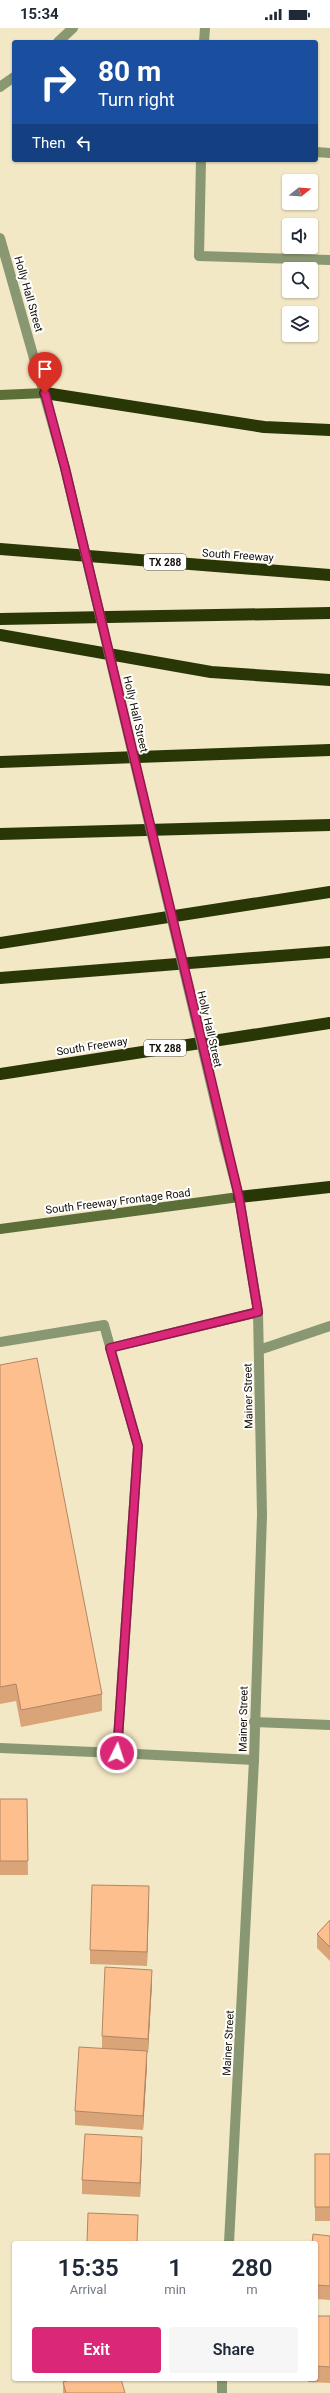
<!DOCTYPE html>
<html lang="en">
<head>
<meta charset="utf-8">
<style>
  :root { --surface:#fff; --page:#f6f6f7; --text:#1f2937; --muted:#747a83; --accent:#db2777 }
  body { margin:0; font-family:Roboto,sans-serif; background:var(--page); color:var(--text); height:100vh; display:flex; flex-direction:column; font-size:15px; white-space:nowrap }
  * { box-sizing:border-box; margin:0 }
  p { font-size:13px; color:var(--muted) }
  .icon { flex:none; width:22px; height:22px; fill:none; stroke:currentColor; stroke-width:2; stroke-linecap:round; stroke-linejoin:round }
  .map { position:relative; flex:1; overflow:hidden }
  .sheet { position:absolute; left:12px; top:2213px; width:306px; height:140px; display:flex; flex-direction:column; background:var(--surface); border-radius:4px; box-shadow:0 1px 3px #0004 }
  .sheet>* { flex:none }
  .banner { position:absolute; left:12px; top:12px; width:306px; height:122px; border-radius:4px; box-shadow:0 1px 3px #0004; background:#1a4fa0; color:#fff; overflow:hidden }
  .needle { width:26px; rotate:73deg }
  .controls { position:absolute; left:282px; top:146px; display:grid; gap:8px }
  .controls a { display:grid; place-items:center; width:36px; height:36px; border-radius:4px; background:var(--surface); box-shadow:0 1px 3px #0004; font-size:20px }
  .pin { position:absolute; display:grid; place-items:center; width:34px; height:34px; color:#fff; margin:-41px -17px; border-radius:50% 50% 50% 0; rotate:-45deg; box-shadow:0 0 4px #0007 }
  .pin .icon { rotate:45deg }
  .me { position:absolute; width:44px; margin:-22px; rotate:4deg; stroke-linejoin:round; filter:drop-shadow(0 0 3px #0008) }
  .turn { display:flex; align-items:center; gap:14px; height:84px; padding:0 20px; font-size:18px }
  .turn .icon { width:52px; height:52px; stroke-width:2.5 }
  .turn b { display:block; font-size:28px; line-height:34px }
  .then { display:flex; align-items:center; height:38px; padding:0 20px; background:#0003; gap:8px; font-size:15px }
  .eta { display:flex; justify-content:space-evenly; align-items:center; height:68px; text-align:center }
  .eta b { font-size:24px; font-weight:600; line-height:28px }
  .button { display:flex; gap:8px; margin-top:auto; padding:8px 20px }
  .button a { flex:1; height:46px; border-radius:4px; background:var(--accent); color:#fff; font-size:16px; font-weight:600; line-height:46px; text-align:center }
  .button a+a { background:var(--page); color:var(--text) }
  .status { display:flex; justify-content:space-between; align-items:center; height:28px; padding:0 20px; background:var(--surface); direction:ltr }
  .status svg { height:11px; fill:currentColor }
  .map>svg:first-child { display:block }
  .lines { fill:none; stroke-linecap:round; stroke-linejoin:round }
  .service { stroke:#899772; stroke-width:10 }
  .tertiary { stroke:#899772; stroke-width:10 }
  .secondary { stroke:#5c6f38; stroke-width:10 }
  .motorway { stroke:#293706; stroke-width:12 }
  .tertiary-bridge { stroke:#899772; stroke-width:10 }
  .wall { fill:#daa479 }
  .shaded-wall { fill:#b18663 }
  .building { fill:#fdbf8d; stroke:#b18663 }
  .route-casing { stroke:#8e194d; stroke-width:10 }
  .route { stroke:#db2777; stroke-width:7 }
  .labels { text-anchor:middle; stroke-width:4; stroke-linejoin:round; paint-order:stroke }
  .shield { fill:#fff; stroke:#5a574f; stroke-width:1 }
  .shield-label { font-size:10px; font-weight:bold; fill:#130f04 }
  .street-label { font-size:11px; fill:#130f04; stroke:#fff }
</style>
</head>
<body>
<div class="status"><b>15:34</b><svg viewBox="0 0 49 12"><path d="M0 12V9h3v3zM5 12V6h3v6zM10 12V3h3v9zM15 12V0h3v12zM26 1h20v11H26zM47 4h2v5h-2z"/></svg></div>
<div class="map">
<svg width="330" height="2365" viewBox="0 0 330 2365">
  <rect width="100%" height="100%" fill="#f3e8c5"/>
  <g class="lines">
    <g class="service">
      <polyline points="58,14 73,0"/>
      <polyline points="204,14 205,0"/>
      <polyline points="0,59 14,49"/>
      <polyline points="316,124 330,125"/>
      <polyline points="201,132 199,228 330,232"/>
      <polyline points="0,1314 104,1297 138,1418 117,1725 254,1732"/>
      <polyline points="110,1320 258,1284"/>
      <polyline points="259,1322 330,1298"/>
      <polyline points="254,1694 330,1697"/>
      <polyline points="0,1720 117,1725"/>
    </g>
    <g class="tertiary">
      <polyline points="0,210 65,440"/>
      <polyline points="224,1111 239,1169 258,1284 262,1487 254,1732 229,2215"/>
      <polyline points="222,2365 222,2351"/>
    </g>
    <g class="secondary">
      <polyline points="0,367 45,365"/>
      <polyline points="0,1201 239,1169"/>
    </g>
    <g class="motorway">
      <polyline points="45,365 264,399 330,402"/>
      <polyline points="0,521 330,547"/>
      <polyline points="0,591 330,585"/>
      <polyline points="0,607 211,644 330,652"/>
      <polyline points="0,734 330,722"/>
      <polyline points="0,806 330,797"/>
      <polyline points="0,915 330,864"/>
      <polyline points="0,950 330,924"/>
      <polyline points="0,1046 330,995"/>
      <polyline points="239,1169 330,1159"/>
    </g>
    <polyline class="tertiary-bridge" points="65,440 224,1111"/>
  </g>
  <g class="wall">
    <polygon points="0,1337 102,1666 102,1683 21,1699 16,1673 0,1676"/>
    <polygon points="0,1771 27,1771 28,1847 0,1847"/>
    <polygon points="149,1872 147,1938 90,1936 90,1922"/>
    <polygon points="330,1892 330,1933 317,1920 317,1906"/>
    <polygon points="152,1955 148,2025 147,2025 147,2037 143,2102 75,2097 75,2083 102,2020 102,2008"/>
    <polygon points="142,2122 140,2169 82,2166 82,2152"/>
    <rect x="315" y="2126" width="15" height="67"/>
    <polygon points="330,2208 330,2272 316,2271 316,2215"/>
    <polygon points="316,2288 330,2288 330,2355 308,2354 308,2351 316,2351"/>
    <polygon points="63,2354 125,2365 63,2365"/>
  </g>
  <g class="shaded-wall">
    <polygon points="149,1858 149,1872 147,1938 147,1924"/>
    <polygon points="152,1942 152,1955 148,2025 148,2011"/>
    <polygon points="147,2023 147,2037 143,2102 143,2088"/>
    <polygon points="142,2109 142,2122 140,2169 140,2155"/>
  </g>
  <g class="building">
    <polygon points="37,1330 102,1666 21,1682 16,1656 0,1659 0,1337"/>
    <polygon points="0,1771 27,1771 28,1833 0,1833"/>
    <polygon points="92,1857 149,1858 147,1924 90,1922"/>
    <polygon points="330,1892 330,1919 317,1906"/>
    <polygon points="105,1939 152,1942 148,2011 102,2008"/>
    <polygon points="79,2019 147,2023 143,2088 75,2083"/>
    <polygon points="85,2106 142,2109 140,2155 82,2152"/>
    <rect x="315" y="2126" width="15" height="53"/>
    <polygon points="88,2185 138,2187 137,2215 87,2215"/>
    <polygon points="313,2206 330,2208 330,2258 316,2257 316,2215 312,2215"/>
    <polygon points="316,2288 330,2288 330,2339 316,2338"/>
    <polygon points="72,2351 121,2351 125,2365 66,2365 63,2354"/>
  </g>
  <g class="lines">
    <g class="route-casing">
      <polyline id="route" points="45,365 65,440 239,1169 258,1284 110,1320 138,1418 117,1725"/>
    </g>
    <use href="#route" class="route"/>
  </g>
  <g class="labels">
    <g class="shield">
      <rect x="144" y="526" width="42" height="16" rx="3"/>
      <rect x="144" y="1012" width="42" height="16" rx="3"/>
    </g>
    <g class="shield-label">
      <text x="165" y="538">TX 288</text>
      <text x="165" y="1024">TX 288</text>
    </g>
    <g class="street-label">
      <text transform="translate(29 266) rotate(74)" y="4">Holly Hall Street</text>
      <text transform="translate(238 527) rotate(4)" y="4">South Freeway</text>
      <text transform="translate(136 686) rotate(77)" y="4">Holly Hall Street</text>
      <text transform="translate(210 1001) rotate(77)" y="4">Holly Hall Street</text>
      <text transform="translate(92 1018) rotate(-9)" y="4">South Freeway</text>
      <text transform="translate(118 1173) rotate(-7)" y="4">South Freeway Frontage Road</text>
      <text transform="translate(248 1368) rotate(-91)" y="4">Mainer Street</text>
      <text transform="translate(243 1691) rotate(-89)" y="4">Mainer Street</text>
      <text transform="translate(228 2015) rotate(-87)" y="4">Mainer Street</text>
    </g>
  </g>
</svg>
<div class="controls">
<a><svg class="needle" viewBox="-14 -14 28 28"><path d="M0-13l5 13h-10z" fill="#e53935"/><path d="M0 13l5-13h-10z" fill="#747a83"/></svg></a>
<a><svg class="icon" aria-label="sound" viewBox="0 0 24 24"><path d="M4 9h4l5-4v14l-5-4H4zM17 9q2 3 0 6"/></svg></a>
<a><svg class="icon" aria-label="search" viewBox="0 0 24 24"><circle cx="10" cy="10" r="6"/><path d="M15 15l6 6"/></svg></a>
<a><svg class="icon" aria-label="layers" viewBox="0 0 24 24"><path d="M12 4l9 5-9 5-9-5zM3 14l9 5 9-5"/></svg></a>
</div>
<div class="pin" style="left:45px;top:365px;background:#d93025"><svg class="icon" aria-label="arrive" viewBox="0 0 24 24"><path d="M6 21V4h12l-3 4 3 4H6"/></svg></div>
<svg class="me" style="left:117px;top:1725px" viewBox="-20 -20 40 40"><circle r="17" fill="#db2777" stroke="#fff" stroke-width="3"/><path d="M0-11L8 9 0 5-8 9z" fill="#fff"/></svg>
<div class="banner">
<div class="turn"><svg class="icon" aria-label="right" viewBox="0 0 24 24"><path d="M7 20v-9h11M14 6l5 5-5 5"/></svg><div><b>80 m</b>Turn right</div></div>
<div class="then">Then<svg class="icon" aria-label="left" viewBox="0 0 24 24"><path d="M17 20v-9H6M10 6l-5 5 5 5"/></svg></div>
</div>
<section class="sheet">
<div class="eta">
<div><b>15:35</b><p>Arrival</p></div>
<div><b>1</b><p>min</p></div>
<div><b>280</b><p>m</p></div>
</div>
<div class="button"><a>Exit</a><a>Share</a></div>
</section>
</div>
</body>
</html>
